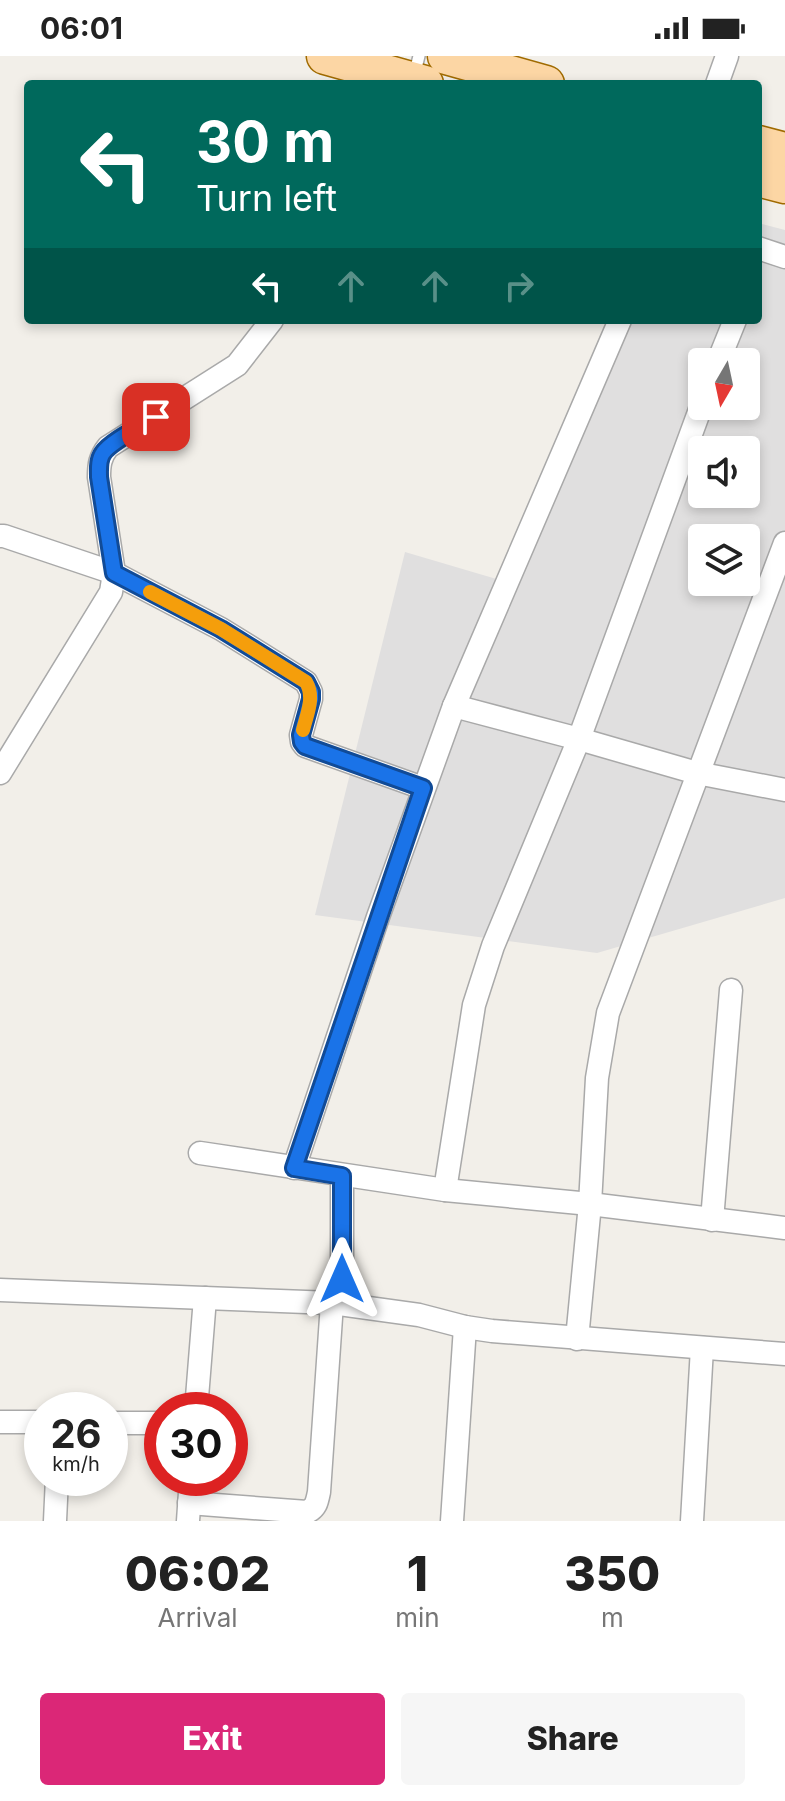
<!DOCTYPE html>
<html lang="en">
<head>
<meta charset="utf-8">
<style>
  :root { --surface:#fff; --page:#f6f6f6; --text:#222; --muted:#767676; --accent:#db2777 }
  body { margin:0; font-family:Inter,sans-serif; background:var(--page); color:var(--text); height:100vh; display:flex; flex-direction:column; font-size:30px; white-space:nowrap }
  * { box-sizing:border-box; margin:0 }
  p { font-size:26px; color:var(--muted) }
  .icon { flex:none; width:44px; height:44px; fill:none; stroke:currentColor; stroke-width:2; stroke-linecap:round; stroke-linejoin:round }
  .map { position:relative; height:1465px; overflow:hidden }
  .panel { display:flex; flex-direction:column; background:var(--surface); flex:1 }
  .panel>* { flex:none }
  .top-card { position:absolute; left:24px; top:24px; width:738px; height:244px; border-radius:8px; box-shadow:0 4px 12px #0003; background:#00695c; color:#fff; overflow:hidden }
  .needle { width:52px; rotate:189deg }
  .tools { position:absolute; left:688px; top:292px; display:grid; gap:16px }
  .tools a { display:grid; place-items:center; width:72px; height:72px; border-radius:8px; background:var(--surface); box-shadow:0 4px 12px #0003; font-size:40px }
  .speed { position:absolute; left:24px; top:1336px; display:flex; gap:16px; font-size:40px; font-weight:700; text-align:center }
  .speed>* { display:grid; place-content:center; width:104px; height:104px; border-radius:50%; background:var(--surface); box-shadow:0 4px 12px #0003; line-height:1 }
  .speed small { font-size:20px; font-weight:400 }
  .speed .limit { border:12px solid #d22; background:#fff; color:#111 }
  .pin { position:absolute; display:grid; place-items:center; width:68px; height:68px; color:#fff; margin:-34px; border-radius:16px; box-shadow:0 4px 12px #0006 }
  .me { position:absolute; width:88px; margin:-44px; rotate:0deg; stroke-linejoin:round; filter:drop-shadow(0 0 6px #0008) }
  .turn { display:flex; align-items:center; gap:28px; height:168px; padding:0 40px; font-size:36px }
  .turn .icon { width:104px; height:104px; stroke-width:2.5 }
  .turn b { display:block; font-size:56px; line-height:68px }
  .lanes { display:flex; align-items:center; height:76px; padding:0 40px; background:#0003; justify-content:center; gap:40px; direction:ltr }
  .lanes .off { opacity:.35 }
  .eta { display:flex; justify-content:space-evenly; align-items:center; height:136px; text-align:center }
  .eta b { font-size:48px; font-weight:800; line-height:56px }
  .cta { display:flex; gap:16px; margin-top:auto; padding:16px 40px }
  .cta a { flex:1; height:92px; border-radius:8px; background:var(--accent); color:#fff; font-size:32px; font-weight:800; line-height:92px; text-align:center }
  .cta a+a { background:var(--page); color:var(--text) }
  .status { display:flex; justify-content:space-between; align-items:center; height:56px; padding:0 40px; background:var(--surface); direction:ltr }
  .status svg { height:22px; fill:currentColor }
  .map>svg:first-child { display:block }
  .residential { fill:#e0dfdf; fill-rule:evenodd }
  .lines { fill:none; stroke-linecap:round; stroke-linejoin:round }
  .lane-casing { stroke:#a9a9a9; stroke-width:14 }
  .street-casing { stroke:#a9a9a9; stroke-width:25 }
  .primary-casing { stroke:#a06b00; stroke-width:39 }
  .lane { stroke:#fff; stroke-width:11 }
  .street { stroke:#fff; stroke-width:22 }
  .primary { stroke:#fcd6a4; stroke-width:36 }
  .route-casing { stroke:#114b97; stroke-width:20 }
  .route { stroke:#1a73e8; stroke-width:14 }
  .slow { stroke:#f59e0b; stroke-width:14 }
</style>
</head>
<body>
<div class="status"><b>06:01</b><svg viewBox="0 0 49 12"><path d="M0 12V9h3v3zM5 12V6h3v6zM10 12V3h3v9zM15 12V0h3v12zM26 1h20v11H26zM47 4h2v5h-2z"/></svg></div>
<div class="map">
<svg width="785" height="1465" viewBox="0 0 785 1465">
  <rect width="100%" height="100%" fill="#f2efe9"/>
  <path class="residential" d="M758,167L785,174V842L597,897L315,859L405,496L517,529L626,264H758ZM702,306H746V350H702ZM702,394H746V438H702ZM702,482H746V526H702Z"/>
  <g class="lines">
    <g class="lane-casing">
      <polyline id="lane" points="414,20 419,0"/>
    </g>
    <g class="street-casing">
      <g id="street">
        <polyline points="717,28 727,0"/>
        <polyline points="758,192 785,201"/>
        <polyline points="718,306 735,264"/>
        <polyline points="0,480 4,480 114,517 221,573 306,626 311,636 311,643 301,679 302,686 305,690 423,732"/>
        <polyline points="454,650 579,683 697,717 785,734"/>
        <path d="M0,717L111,536L114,517L99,421C99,409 100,401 108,391L237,309L272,264"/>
        <polyline points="200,1097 445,1134 590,1148 785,1172"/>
        <polyline points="294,1112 378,861 454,650 620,264"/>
        <polyline points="342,1120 342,1248"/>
        <polyline points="445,1134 474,949 493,890 579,683 702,348"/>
        <polyline points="712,1164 731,934"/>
        <polyline points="0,1234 332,1247 419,1259 465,1271 492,1275 785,1298"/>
        <polyline points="577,1283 590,1148 597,1022 608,957 785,487"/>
        <polyline points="196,1354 205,1242"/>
        <polyline points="0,1366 42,1366"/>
        <polyline points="110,1367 162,1367"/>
        <path d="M189,1447L307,1456C316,1452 317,1446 319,1436L332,1247"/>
        <polyline points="55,1465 57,1422"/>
        <polyline points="188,1465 191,1422"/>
        <polyline points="452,1465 465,1271"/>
        <polyline points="692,1465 702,1292"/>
      </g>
    </g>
    <g class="primary-casing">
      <g id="primary">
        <polyline points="325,0 425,28"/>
        <polyline points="446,0 546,28"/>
        <polyline points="758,88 785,95"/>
        <polyline points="758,122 785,129"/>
      </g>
    </g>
    <use href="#lane" class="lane"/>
    <use href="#street" class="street"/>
    <use href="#primary" class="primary"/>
  </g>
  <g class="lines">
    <g class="route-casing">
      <path id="route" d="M156,361C144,369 111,385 103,397C98,404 99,413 99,421L114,517L221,573L306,626L311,636V643L301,679L302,686L305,690L423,732L294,1112L342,1120V1223"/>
    </g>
    <use href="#route" class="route"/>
    <path class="slow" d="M150,536L221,573L306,626C315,641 307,658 303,674"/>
  </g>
</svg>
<div class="tools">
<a><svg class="needle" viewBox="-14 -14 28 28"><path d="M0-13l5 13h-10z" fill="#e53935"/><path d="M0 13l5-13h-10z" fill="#767676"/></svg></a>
<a><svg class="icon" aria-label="sound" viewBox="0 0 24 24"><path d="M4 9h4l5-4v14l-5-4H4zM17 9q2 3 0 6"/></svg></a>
<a><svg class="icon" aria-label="layers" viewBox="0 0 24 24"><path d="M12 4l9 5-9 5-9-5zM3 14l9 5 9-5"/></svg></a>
</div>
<div class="speed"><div>26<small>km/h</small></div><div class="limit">30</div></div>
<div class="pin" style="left:156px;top:361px;background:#d93025"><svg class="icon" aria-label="arrive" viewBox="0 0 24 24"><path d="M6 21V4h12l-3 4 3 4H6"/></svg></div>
<svg class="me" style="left:342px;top:1223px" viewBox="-20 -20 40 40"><path d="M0-17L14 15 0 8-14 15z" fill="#1a73e8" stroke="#fff" stroke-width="4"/></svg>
<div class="top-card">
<div class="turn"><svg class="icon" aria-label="left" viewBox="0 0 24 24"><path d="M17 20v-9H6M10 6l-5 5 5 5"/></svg><div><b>30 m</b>Turn left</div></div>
<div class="lanes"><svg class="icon" aria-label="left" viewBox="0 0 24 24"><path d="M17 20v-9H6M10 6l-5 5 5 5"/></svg><svg class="icon off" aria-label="ahead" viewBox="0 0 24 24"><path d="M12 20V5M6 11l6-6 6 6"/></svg><svg class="icon off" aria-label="ahead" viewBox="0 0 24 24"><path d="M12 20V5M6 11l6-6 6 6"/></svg><svg class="icon off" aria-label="right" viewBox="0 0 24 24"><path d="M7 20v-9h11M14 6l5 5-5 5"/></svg></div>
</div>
</div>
<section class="panel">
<div class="eta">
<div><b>06:02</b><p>Arrival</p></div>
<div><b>1</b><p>min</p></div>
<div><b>350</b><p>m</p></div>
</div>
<div class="cta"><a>Exit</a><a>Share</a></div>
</section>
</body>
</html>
